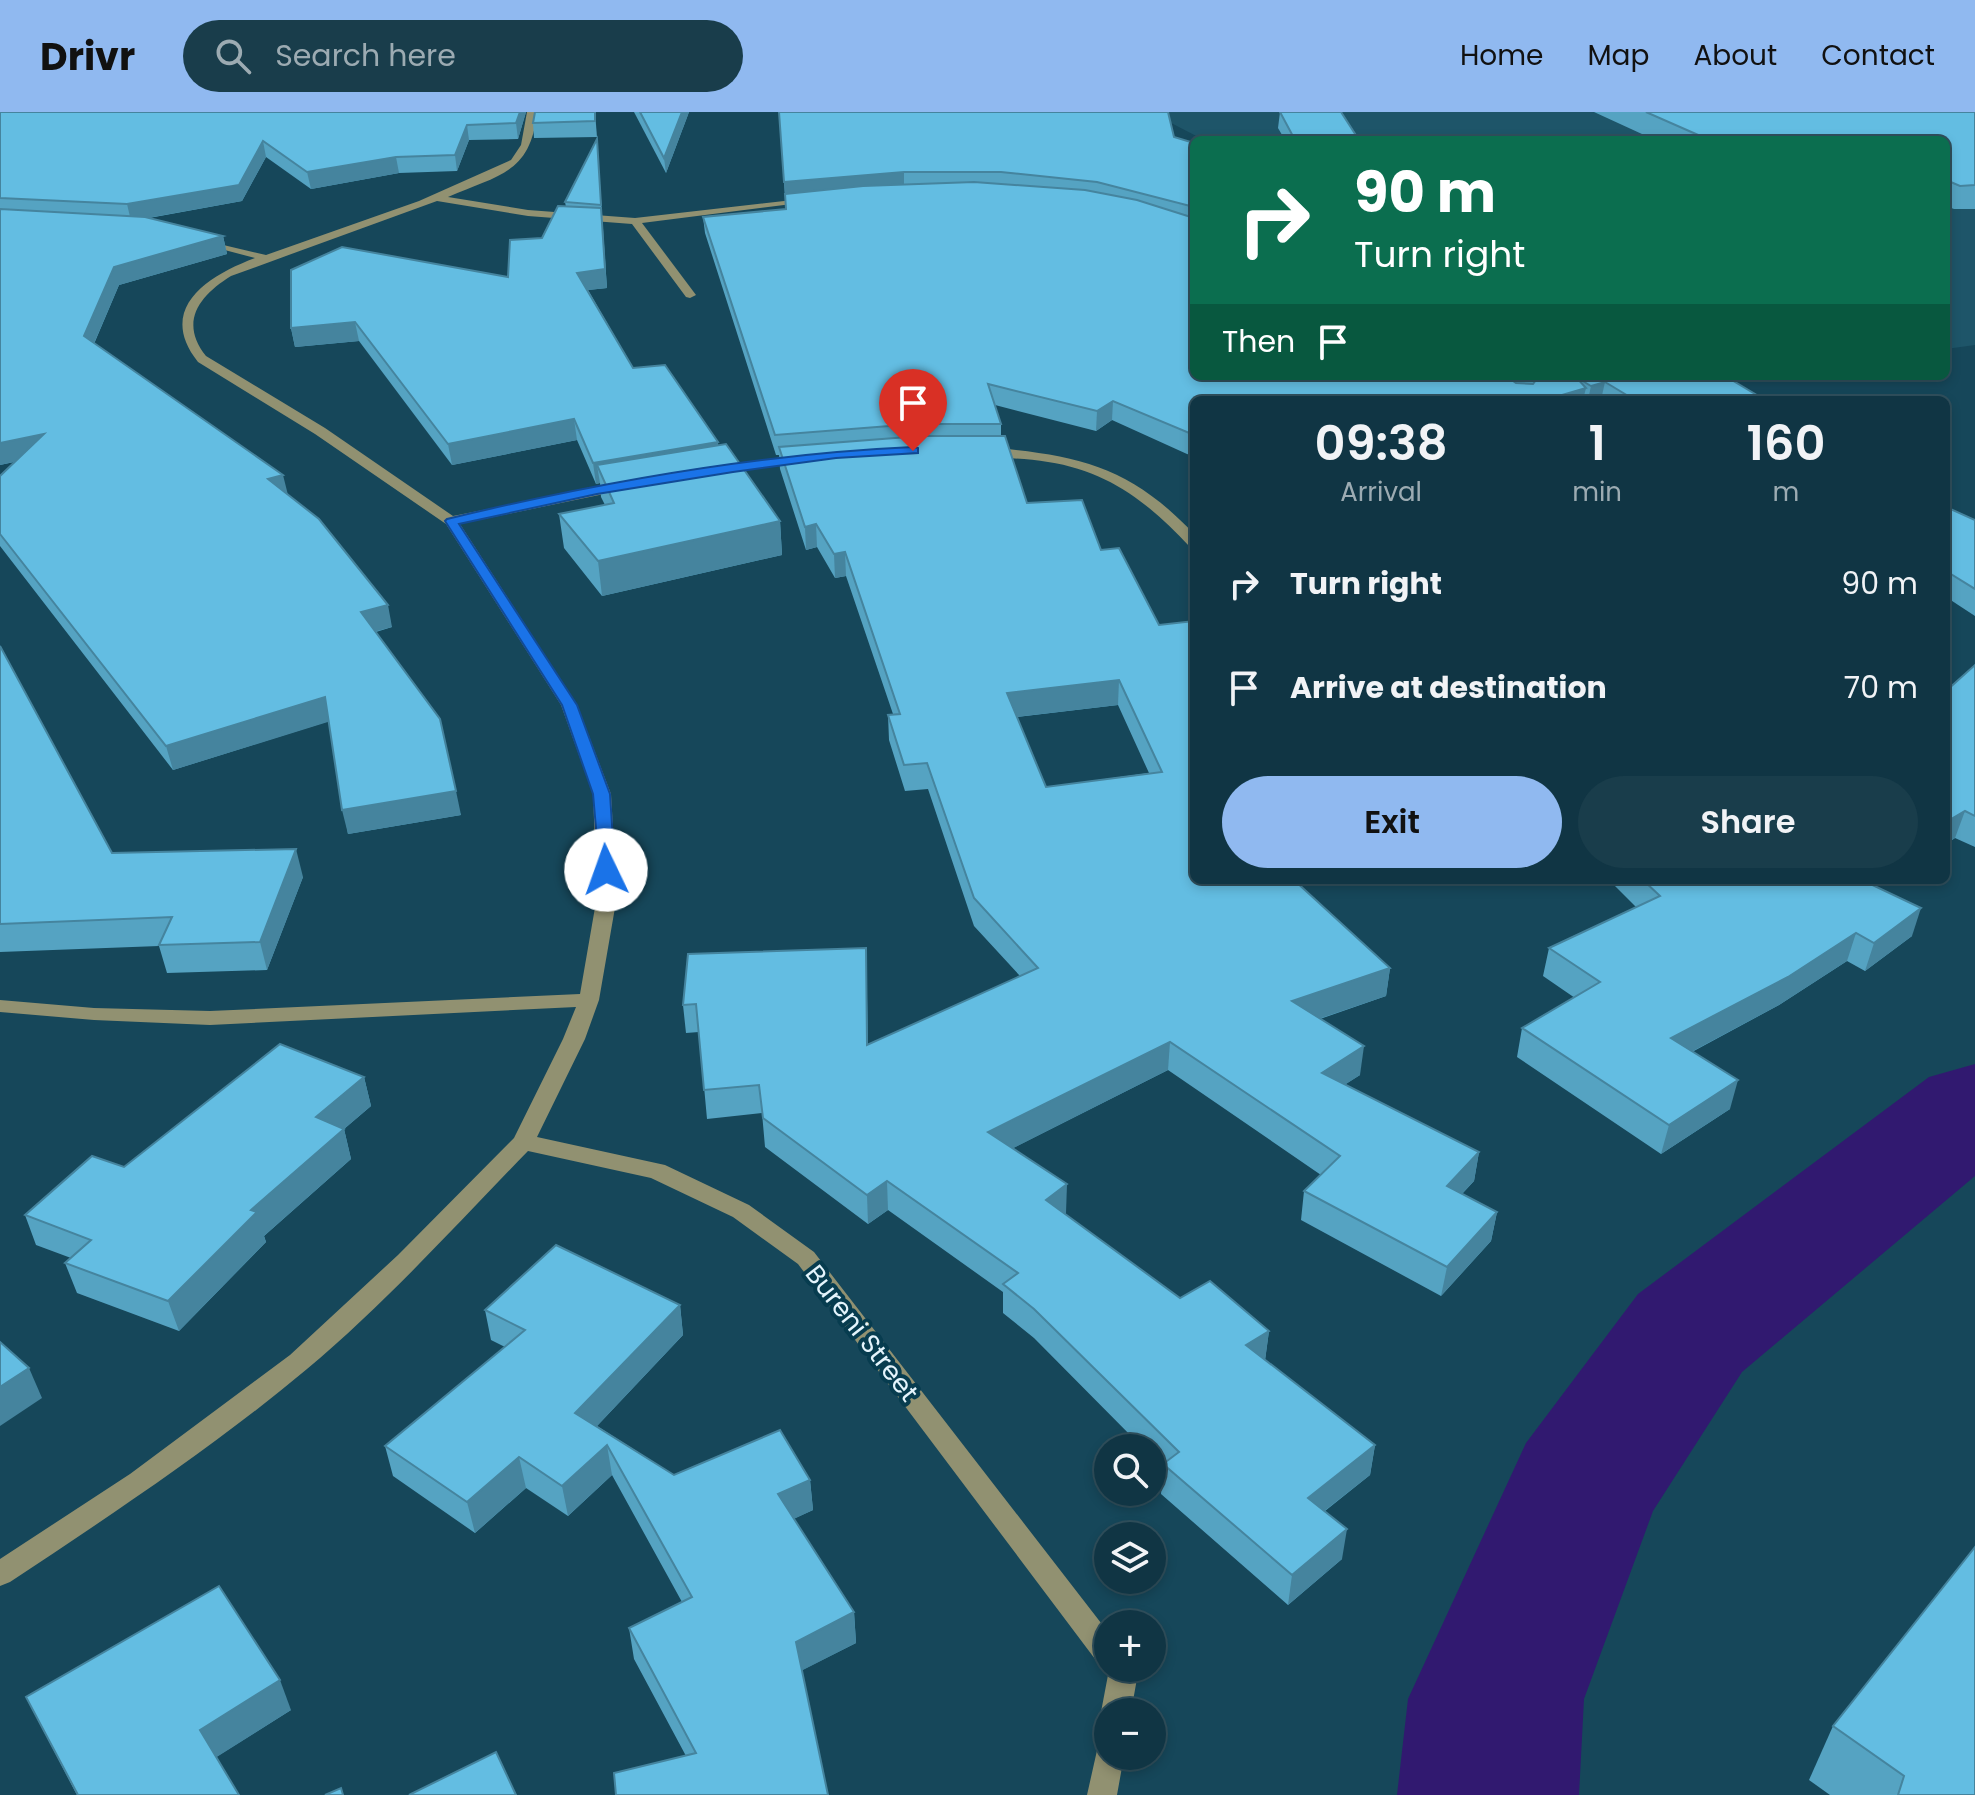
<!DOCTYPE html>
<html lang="en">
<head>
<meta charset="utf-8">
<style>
  :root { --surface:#103544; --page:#193d4b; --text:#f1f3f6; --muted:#9cabb2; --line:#30505d; --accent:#90b9f0 }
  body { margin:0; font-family:Poppins,sans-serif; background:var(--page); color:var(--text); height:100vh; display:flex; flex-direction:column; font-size:30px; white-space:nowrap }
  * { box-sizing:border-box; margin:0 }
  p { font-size:26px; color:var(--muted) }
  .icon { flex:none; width:44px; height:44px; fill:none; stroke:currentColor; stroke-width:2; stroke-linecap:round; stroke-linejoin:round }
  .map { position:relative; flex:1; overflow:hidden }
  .drawer { position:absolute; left:1190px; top:284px; width:760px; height:488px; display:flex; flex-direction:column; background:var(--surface); border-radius:12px; box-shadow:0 4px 12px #0003,0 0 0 2px var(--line) }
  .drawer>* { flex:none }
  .guide { position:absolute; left:1190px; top:24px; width:760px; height:244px; border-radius:12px; box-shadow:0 4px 12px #0003,0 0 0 2px var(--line); background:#0b6e4f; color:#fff; overflow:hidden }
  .controls { position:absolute; left:1094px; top:1322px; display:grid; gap:16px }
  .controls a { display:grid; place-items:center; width:72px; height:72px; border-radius:50%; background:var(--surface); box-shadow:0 4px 12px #0003,0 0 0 2px var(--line); font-size:40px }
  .pin { position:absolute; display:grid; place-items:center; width:68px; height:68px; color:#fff; margin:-82px -34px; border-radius:50% 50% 50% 0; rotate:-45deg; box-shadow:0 0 8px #0007 }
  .pin .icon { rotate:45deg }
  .me { position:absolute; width:88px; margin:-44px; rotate:357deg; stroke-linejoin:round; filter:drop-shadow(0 0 6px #0008) }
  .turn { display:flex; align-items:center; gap:28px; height:168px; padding:0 32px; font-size:36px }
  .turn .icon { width:104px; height:104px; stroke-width:2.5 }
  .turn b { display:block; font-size:56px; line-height:68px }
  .then { display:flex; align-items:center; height:76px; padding:0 32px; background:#0003; gap:16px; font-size:30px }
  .eta { display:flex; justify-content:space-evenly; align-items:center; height:136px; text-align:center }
  .eta b { font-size:48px; font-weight:600; line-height:56px }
  .button { display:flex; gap:16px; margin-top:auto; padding:16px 32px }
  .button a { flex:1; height:92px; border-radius:48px; background:var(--accent); color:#111; font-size:32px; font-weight:600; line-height:92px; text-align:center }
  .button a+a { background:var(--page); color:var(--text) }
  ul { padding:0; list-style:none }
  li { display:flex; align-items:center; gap:24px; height:104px; padding:0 32px }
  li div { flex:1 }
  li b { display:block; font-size:30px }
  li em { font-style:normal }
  header { display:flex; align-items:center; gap:48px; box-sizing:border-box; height:112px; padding:0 40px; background:var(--accent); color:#111 }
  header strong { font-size:38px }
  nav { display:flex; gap:44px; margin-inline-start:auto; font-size:28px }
  .search { width:560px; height:72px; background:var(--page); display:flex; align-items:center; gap:20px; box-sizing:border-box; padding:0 28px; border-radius:44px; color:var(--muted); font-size:30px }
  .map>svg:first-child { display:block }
  .built { fill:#1e5569 }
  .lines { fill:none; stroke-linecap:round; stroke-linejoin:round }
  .river { fill:#311970; fill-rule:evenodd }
  .minor { fill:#919171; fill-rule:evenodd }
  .wall { fill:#55a3c2; fill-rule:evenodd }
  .shaded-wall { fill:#45849e }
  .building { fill:#63bde2; stroke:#45849e; stroke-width:2; fill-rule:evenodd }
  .route { fill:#1a73e8; stroke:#114b97; stroke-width:2 }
  .labels { text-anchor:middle; stroke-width:8; stroke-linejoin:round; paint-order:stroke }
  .near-street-label { font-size:26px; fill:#e4f4fc; stroke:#073c4f }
</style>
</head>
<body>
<header>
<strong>Drivr</strong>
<div class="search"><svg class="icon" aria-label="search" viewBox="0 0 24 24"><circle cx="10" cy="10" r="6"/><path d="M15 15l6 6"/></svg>Search here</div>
<nav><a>Home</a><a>Map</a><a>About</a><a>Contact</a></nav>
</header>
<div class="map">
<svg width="1975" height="1683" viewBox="0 0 1975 1683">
  <rect width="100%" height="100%" fill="#16475a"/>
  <polygon class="built" points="1150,0 1975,0 1975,233 1946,237 1946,28 1204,28"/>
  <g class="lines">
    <polygon class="river" points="1975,952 1975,1064 1742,1260 1653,1399 1584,1587 1579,1683 1397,1683 1408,1587 1526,1331 1638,1182 1929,965"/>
    <g class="minor">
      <path d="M527,0H537C531,62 498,63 448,85L528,98L635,106L811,86L816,89L642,111L696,183L690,186L686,185L632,112L528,104L437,89L231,164C199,184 179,210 206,244L325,316L453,404L628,369L635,373L628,377L460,412L577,593L611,682L617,784L599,888L585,927L537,1025L665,1053L749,1093L814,1140L1108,1520V1556H1135L1138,1561L1131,1600H1108V1610L1101,1600L1108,1563L1105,1554L1098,1551L798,1152L733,1105L651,1066L528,1039C457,1112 385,1192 307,1257C214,1335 111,1403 10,1470L0,1474V1447L130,1362L290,1243L398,1143L514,1026L563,927L576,895L210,913L94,908L0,900V888L94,896L210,899L580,882L597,784L593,682L561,593L446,412L315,322L198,250C156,197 207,164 255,146L198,131V127L266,143L419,89L511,48L521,33Z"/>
      <path d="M985,335C1077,343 1129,353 1194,422V435L1189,434C1149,391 1108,359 1048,350C1026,346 1002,347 980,342L978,339Z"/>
      <polygon points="806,342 811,343 811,349 718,362 711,358 718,354"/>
      <polygon points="1108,1630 1108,1644 1124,1644 1117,1683 1087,1683 1098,1634"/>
    </g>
  </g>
  <g class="wall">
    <polygon points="0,0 526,0 518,27 469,28 457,59 399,61 311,77 266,45 242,89 149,106 223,124 227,142 119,173 94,232 287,383 392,515 376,520 461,703 348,722 329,609 173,658 0,434 0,364 14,350 0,353"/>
    <polygon points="535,0 595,0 597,25 534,26 533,11"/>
    <polygon points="634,0 689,0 666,61"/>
    <path d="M779,0L1174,25L1194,31V264H1725L1765,288H1194V344L1187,342L1112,308L1096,319L995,293L1001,312V324L1027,391L1082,388L1194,768L1390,856L1386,884L1320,907L1360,963L1344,973L1479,1040L1474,1069L1462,1082L1497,1100L1491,1129L1441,1184L1301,1108L1304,1079L1321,1063L1168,958L1013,1036L1066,1101L1065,1102L1180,1186L1269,1219L1265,1248L1375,1333L1370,1363L1325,1399L1342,1447L1288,1493L1161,1382L1163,1356L1152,1345V1336H1143L1034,1226L1003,1201V1180L888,1098L868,1112L765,1035L762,1001L707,1007L699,920L686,921L683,893L866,836L868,933L1020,864L974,814L928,677L905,679L889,628L888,603L893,602L846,464L835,466L817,435L806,438L780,357L779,343H776L705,121L703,105L786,97ZM1118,593L1149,661L1046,675L1017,605Z"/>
    <polygon points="1280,0 1359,28 1285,28 1278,16"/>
    <polygon points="1594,0 1975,0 1975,97 1954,97 1946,94 1946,28 1655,28"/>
    <polygon points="597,27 607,176 588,178 633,256 718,330 718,333 780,409 782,443 602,484 564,436 559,402 605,393 601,385 600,371 596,372 577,328 452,353 359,229 295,235 291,216 508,165 542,126 566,95 565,90"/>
    <polygon points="1946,395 1975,408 1975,504 1946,485"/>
    <polygon points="0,534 112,741 303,765 267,858 167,861 159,834 0,840"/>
    <polygon points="1975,553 1975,735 1955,726 1946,732 1946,579"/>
    <polygon points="1609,768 1881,768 1872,773 1912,824 1865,859 1847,849 1779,893 1692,940 1730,997 1661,1042 1517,945 1522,916 1575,886 1543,864 1549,836 1636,795"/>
    <polygon points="364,965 371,994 344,1017 351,1047 264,1124 266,1130 179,1219 77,1181 65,1151 71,1146 36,1133 25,1103 124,1055"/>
    <polygon points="680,1193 683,1223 597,1314 674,1363 810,1368 813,1398 793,1407 854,1500 856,1531 802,1558 828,1683 686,1644 634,1547 629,1516 682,1490 612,1363 568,1404 526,1376 475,1421 393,1364 385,1334 505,1235 491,1228 485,1198"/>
    <polygon points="26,1585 291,1598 216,1645 239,1683 77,1683"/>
    <polygon points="1833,1614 1975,1683 1830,1683 1809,1668"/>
  </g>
  <g class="shaded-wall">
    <polygon points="520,0 526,0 518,27 516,11"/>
    <polygon points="682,0 689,0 666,61 664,46"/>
    <polygon points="467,13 469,28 457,59 455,43"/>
    <polygon points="263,29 266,45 242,89 131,109 127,92"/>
    <polygon points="396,45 399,61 311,77 307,60"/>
    <polygon points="904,60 904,76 785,86 784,70"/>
    <polygon points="601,96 607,176 579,179 577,161"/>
    <polygon points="223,124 227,142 119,173 89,243 84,224 114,155"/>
    <polygon points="355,210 359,229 295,235 291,216"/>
    <polygon points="1605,270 1601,288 1588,288 1591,274"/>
    <polygon points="1586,276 1583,288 1545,288"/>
    <polygon points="1113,289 1112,308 1096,319 1097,299"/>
    <polygon points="574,307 577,328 452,353 448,332"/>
    <polygon points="44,322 50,342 0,353 0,331"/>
    <polygon points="718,330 720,351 597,353 600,371 596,372 593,351"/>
    <polygon points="283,363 288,383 268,367"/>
    <polygon points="780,409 782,443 602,484 598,449"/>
    <polygon points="816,412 817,435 806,438 805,415"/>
    <polygon points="845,440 846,464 835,466 834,442"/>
    <polygon points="388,493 392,515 366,522 361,500"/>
    <polygon points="1119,568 1118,593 1007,606 1007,581"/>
    <polygon points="325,585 331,609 173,658 166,634"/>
    <polygon points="456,679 461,703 348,722 342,698"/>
    <polygon points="1965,699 1955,726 1946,732 1946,710"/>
    <polygon points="296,737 303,765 267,858 260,830"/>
    <polygon points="1849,768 1881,768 1842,790"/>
    <polygon points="1921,796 1912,824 1865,859 1874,831"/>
    <polygon points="1856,821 1847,849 1779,893 1663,955 1671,926"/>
    <polygon points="1390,856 1386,884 1289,917 1292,889"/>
    <polygon points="1170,930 1168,958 988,1049 988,1020"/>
    <polygon points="1364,934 1360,963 1318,990 1322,961"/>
    <polygon points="364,965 371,994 344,1017 351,1047 264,1124 266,1130 179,1219 168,1189 251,1098 316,1005"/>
    <polygon points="1738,968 1730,997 1661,1042 1669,1013"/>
    <polygon points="1479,1040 1474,1069 1442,1103 1447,1074"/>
    <polygon points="887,1069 888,1098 868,1112 867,1083"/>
    <polygon points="1067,1072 1066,1101 1046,1117 1046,1088"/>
    <polygon points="1497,1100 1491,1129 1441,1184 1447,1155"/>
    <polygon points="680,1193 683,1223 581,1331 575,1301"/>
    <polygon points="1269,1219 1265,1249 1246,1233"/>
    <polygon points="29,1256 42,1286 0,1314 0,1275"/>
    <polygon points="607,1333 612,1363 568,1404 562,1374"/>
    <polygon points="1375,1333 1370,1363 1304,1415 1308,1386"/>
    <polygon points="519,1345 526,1376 475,1421 467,1390"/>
    <polygon points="810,1368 813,1398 781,1413 778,1382"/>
    <polygon points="1347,1417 1342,1447 1288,1493 1292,1463"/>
    <polygon points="854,1500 856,1531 799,1560 796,1530"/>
    <polygon points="280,1568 291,1598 212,1648 200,1618"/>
  </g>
  <g class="building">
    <polygon points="0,0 520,0 516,11 467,13 455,43 396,45 307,60 263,29 239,73 127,92 0,86"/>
    <polygon points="535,0 595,0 595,9 533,11"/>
    <polygon points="640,0 682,0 664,46"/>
    <polygon points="779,0 1168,0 1174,25 1194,31 1194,95 1097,70 1001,60 904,60 784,70"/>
    <polygon points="1280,0 1341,0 1359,28 1295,28"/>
    <polygon points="1646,0 1975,0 1975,73 1960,74 1946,68 1946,28 1686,28 1705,26"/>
    <polygon points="597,27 601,93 565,90"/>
    <polygon points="974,70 1085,78 1137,88 1194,106 1194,264 1506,264 1516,271 1533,272 1536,268 1530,264 1725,264 1765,288 1635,288 1605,270 1591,274 1576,265 1586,276 1545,288 1194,288 1194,323 1113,289 1097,299 988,272 1001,312 915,312 775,323 703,105 786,97 785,82 863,74"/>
    <polygon points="558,94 601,96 605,157 577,161 633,256 665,253 718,330 593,351 574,307 448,332 355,210 291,216 291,158 342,135 508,165 510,128 542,126"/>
    <polygon points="0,97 145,105 223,124 114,155 84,224 283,363 268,367 319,407 388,493 361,500 440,607 456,679 342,698 325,585 166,634 0,422 0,364 44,322 0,331"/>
    <path d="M921,324H1005L1027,391L1082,388L1101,438L1119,436L1159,513L1194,509V768H1294L1390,856L1292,889L1364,934L1322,961L1479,1040L1447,1074L1497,1100L1447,1155L1304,1079L1340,1044L1170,930L988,1020L1067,1072L1046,1088L1180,1186L1210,1169L1269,1219L1246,1233L1375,1333L1308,1386L1347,1417L1292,1463L1163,1352L1179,1340L1034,1197L1003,1172L1018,1161L887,1069L867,1083L763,1006L759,973L704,978L696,892L683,893L688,842L866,836L867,933L1038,856L974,786L927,651L904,653L888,603L900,602L845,440L834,442L816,412L805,415L779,335ZM1119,568L1162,660L1046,675L1007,581Z"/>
    <polygon points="726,332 780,409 598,449 559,402 614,391 597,353"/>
    <polygon points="1946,395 1975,408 1975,477 1946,459"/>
    <polygon points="0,534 112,741 296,737 260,830 159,833 172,805 0,812"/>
    <polygon points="1975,553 1975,704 1965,699 1946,710 1946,579"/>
    <polygon points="1643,768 1862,768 1921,796 1874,831 1856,821 1788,865 1671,926 1738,968 1669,1013 1522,916 1600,870 1549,836 1660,784"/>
    <polygon points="280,932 364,965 316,1005 344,1017 251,1098 257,1100 168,1189 65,1151 91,1128 25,1103 92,1044 124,1055"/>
    <polygon points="556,1133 680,1193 575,1301 674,1363 780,1318 810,1368 778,1382 854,1500 796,1530 828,1683 616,1683 614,1661 696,1641 629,1516 692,1485 607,1333 562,1374 519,1345 467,1390 385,1334 525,1218 485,1198"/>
    <polygon points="0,1230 29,1256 0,1275"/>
    <polygon points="1975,1435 1975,1683 1898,1683 1904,1664 1833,1614"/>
    <polygon points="219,1474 280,1568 200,1618 239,1683 78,1683 26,1585"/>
    <polygon points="496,1640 516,1683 409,1683"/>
    <polygon points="341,1676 343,1683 325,1683"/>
  </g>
  <path class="route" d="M913,335L918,336V341L836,346L733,360L597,382L459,412L577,593L610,682L615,758L612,762H600L593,682L562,593L445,409L447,407C599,370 756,342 913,335Z"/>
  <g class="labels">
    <g class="near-street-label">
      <text transform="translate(862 1221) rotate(52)" y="9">Bureni Street</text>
    </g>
  </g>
</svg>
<div class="controls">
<a><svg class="icon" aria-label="search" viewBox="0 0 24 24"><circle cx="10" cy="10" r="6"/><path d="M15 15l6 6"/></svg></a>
<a><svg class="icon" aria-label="layers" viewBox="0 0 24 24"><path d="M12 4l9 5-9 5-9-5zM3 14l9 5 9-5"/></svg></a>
<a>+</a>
<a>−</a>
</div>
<div class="pin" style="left:913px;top:339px;background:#d93025"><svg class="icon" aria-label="arrive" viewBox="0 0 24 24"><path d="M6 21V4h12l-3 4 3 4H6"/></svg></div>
<svg class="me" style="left:606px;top:758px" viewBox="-20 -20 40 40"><circle r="19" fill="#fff"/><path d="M0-13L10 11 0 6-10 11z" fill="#1a73e8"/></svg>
<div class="guide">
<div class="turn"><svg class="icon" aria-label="right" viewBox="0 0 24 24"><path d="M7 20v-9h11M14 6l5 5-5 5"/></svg><div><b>90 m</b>Turn right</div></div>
<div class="then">Then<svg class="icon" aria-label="arrive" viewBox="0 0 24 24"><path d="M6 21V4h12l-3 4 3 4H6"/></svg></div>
</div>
<section class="drawer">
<div class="eta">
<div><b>09:38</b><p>Arrival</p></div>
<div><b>1</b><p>min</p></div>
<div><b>160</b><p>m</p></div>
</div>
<ul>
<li><svg class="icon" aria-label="right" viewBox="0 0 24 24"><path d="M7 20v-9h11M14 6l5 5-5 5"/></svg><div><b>Turn right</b></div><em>90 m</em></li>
<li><svg class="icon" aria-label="arrive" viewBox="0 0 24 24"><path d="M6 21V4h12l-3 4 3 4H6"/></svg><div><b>Arrive at destination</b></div><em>70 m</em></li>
</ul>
<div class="button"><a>Exit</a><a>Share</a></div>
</section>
</div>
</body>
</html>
